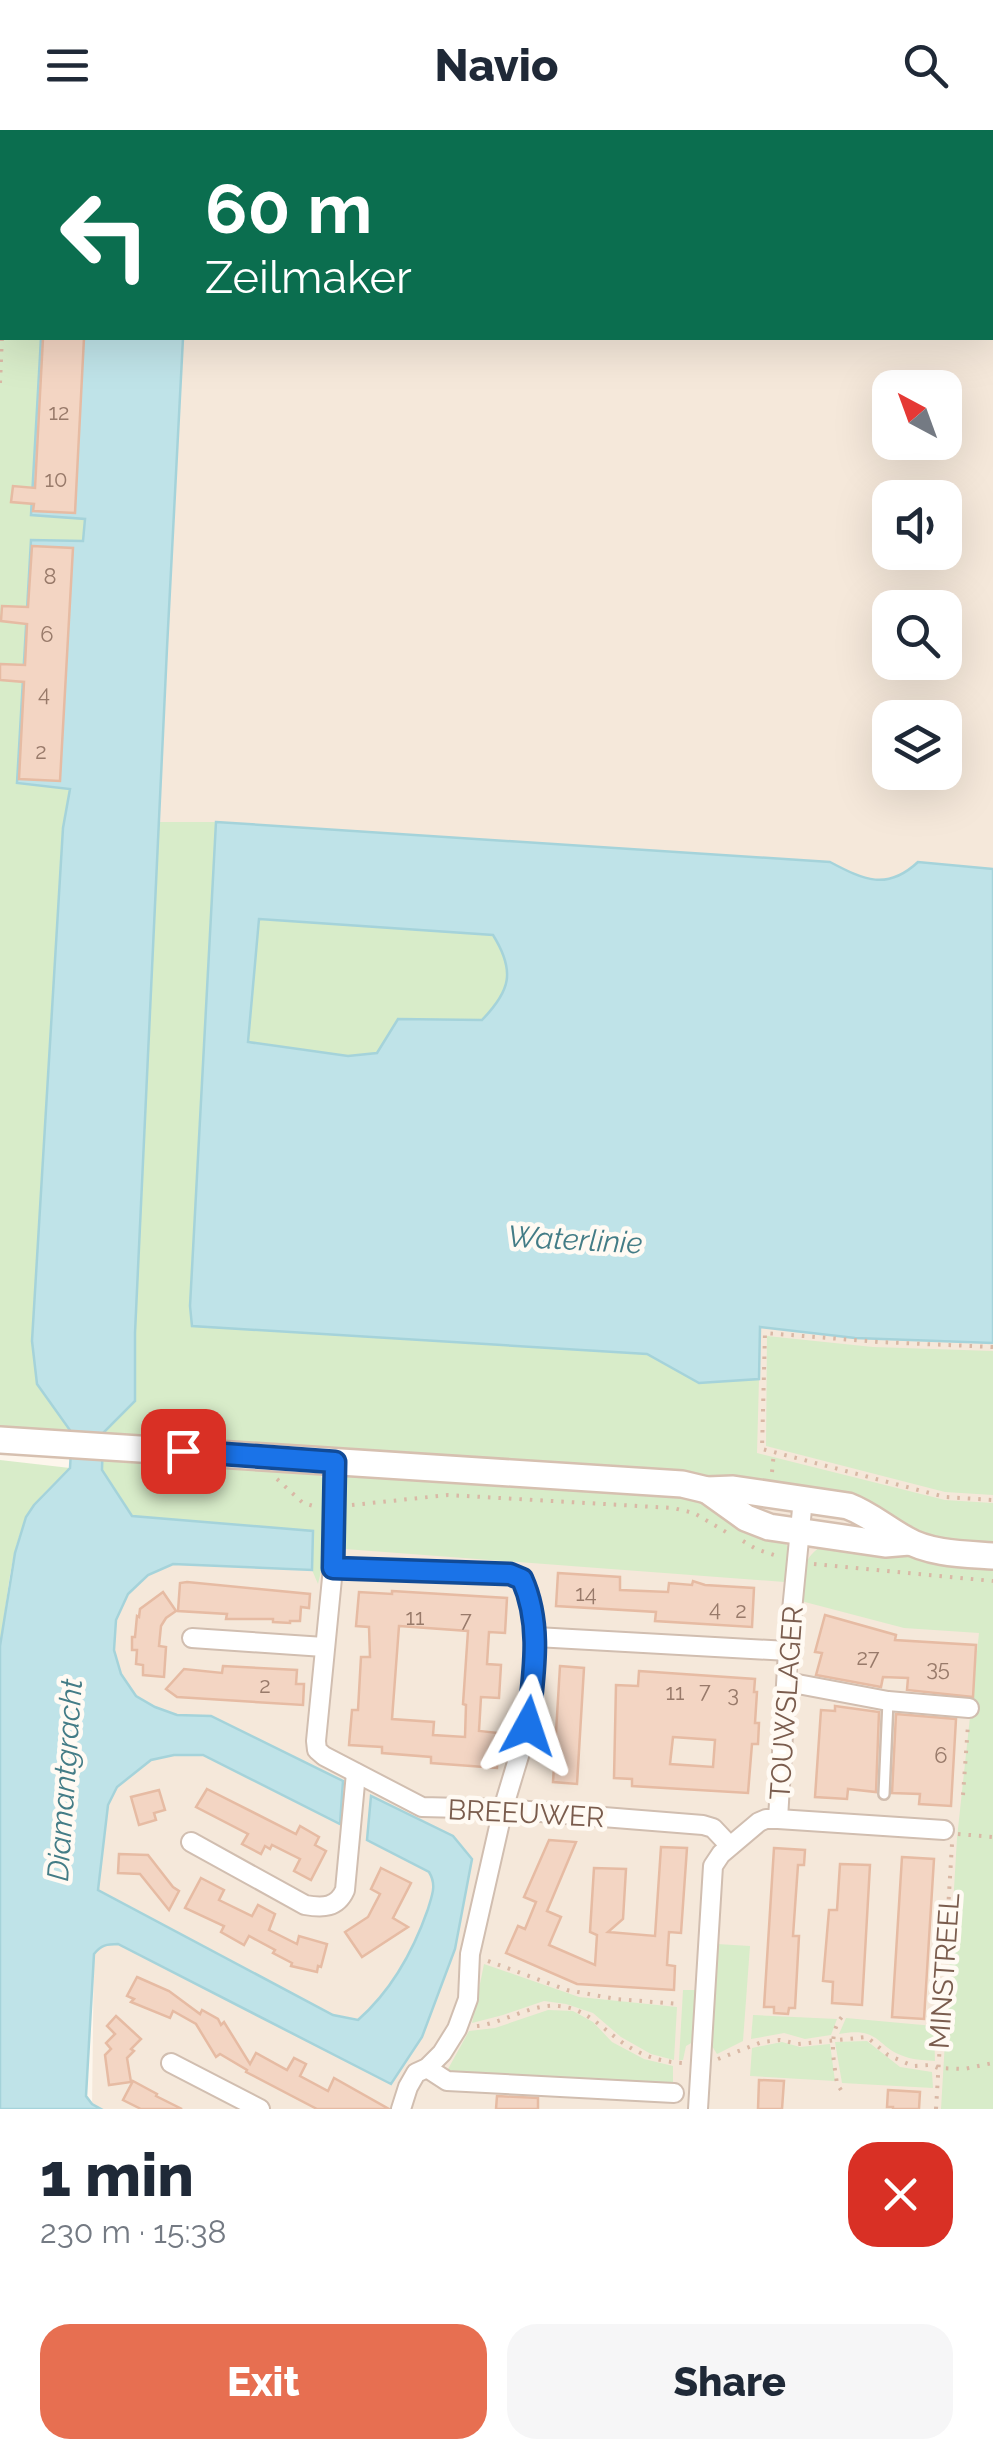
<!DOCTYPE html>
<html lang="en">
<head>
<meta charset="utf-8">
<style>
  :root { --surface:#fff; --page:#f6f6f7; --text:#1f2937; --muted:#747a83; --accent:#e76f51 }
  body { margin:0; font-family:Raleway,sans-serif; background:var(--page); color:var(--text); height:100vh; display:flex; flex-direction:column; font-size:38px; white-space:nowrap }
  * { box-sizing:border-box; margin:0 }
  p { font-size:32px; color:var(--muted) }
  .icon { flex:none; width:55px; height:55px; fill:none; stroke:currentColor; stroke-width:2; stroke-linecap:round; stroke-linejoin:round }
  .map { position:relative; height:1979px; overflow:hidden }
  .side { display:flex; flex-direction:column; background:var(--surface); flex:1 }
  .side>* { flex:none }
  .hud { position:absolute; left:0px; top:0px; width:995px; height:210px; box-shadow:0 10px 40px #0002; background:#0b6e4f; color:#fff; overflow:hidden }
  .needle { width:65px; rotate:319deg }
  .tools { position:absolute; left:872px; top:240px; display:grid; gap:20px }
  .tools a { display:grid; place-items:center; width:90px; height:90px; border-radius:20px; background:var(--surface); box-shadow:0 10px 40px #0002; font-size:50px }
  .pin { position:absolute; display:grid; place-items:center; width:85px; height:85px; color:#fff; margin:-42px; border-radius:20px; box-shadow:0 5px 15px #0006 }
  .me { position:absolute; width:110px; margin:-55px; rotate:5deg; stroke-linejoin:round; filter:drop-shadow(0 0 8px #0008) }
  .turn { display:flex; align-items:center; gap:35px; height:210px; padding:0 40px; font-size:45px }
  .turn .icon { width:130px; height:130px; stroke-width:2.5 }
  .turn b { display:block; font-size:70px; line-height:85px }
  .round { display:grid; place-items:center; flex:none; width:105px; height:105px; border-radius:30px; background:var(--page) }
  .overview { display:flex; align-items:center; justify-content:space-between; height:170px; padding:0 40px }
  h1 { font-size:60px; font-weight:800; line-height:75px }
  .cta { display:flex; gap:20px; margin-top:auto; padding:20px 40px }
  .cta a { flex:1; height:115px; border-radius:30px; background:var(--accent); color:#fff; font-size:40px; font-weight:800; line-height:115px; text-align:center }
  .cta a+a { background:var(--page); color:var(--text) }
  header { display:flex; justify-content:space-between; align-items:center; height:130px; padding:0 40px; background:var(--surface); font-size:45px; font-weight:800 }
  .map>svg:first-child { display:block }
  .residential { fill:#f5e8da; fill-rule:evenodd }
  .green { fill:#d8ecc9 }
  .water { fill:#bfe3e8; stroke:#a5d3da; stroke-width:2.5; fill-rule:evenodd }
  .building { fill:#f3d5c3; stroke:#e6bba3; stroke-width:2.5; fill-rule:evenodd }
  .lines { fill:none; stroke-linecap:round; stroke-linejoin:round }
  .lane-casing { stroke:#d1beb0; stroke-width:14 }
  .street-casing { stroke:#d1beb0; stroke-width:22 }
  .secondary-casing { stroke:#d6c0b0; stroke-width:30 }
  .path { stroke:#d9b8a5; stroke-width:4; stroke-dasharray:2.5 8; stroke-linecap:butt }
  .lane { stroke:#fff; stroke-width:9 }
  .street { stroke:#fff; stroke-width:18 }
  .secondary { stroke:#fff; stroke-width:25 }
  .route-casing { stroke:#114b97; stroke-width:25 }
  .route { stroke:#1a73e8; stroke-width:18 }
  .labels { text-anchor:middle; stroke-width:9; stroke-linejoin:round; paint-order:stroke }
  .number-label { font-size:22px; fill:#987a6a }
  .street-label { font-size:28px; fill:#7a5c4d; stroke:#fffaf3 }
  .water-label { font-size:30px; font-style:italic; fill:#437c86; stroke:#fffaf3 }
</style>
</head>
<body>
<header><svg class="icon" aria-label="menu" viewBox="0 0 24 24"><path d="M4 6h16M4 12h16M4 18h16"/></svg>Navio<svg class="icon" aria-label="search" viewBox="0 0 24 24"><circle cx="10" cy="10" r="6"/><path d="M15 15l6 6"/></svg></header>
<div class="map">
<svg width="993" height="1979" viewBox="0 0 993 1979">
  <rect width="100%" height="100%" fill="#fdf6ec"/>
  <path class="residential" d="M176,0H993V1979H92L100,1317L164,208H992V2H175ZM890,258H945V312H890ZM890,368H945V422H890ZM890,478H945V532H890ZM890,588H945V642H890Z"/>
  <g class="green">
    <polygon points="2,66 2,208 41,208 31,384 85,389 83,412 32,410 18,653 70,658 63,698 32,1211 37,1254 72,1303 0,1298 0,67"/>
    <polygon points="159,692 216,692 190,1176 192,1196 647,1224 699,1253 759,1249 757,1323 945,1370 993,1373 993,1414 958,1413 908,1403 855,1370 606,1339 350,1318 185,1311 103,1303 135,1271 135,1202"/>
    <path d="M259,788L493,805C516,842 510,860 482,890L399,889L377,923L348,926L247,912Z"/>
    <polygon points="767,1206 873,1217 993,1221 993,1365 945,1362 766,1316"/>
    <path d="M102,1327L313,1340C318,1344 322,1346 324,1352C332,1373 324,1433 318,1454L312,1440L313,1401L132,1386L102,1340Z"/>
    <path d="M0,1330L70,1338C56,1352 37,1367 28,1385C9,1421 7,1476 0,1516Z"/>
    <path d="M344,1344L681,1365C717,1374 766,1390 790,1419L785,1452L345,1419Z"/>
    <path d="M827,1412L993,1434V1979H941L957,1708L979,1503L904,1498L801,1471C804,1440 799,1430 827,1412Z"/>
    <polygon points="717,1814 750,1816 743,1911 717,1924 710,1913"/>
    <polygon points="484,1834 579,1867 677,1877 674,1930 651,1924 621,1907 593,1883 566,1874 544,1871 503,1885 472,1893"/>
    <polygon points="683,1860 696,1860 693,1912 686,1916 683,1930 679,1930"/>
    <polygon points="548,1880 573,1881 593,1892 612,1912 644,1929 673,1936 673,1958 449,1942 448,1939 469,1901 495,1898"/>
    <polygon points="753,1885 754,1885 837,1889 831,1905 805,1909 784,1903 751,1909"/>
    <path d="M846,1888L934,1896L935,1931C926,1930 917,1930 909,1928C875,1919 883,1896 839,1904Z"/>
    <polygon points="867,1911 900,1937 932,1942 933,1958 842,1953 835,1912"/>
    <polygon points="782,1912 800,1917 830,1914 835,1951 750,1946 752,1918"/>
  </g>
  <g class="water">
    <path d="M41,208H183L167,518L135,1203V1271L103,1303L102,1340L132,1386L313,1401L312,1440L173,1434L148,1445L128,1464L116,1490L114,1520L121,1544L136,1566L155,1577L177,1585L211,1586L343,1651L340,1694L203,1625H174L151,1630L117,1657L108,1675L98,1760L333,1885L358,1890C392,1860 413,1822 428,1779C432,1765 437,1755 429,1742L367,1710L371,1666L453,1706L472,1729L455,1819L422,1907L391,1954L118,1814C107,1814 101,1815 94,1824L86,1966L92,1974L101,1979H0V1516L15,1423L26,1387L34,1375L70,1338L72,1303L37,1254L32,1211L63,698L70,659L17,653L31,410L83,411L85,389L31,385Z"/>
    <path d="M216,692L830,732C864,750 887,761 918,732L993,739V1213L855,1208L760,1197L759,1249L699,1253L647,1224L192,1196L190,1176ZM259,789L493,805C516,842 510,861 482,890L398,889L377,923L348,926L248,912Z"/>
  </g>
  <g class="building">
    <polygon points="43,208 84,208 75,383 33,381 34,374 11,372 13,356 35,358"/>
    <polygon points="32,416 73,418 60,651 19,649 24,552 0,550 0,534 25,535 27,494 1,491 2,476 28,477"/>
    <polygon points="558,1443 620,1447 620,1460 668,1462 669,1453 692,1455 693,1451 705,1455 754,1458 752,1497 655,1491 656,1482 556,1476"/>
    <polygon points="187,1452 310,1464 309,1478 301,1477 300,1491 290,1491 290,1493 273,1492 273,1489 226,1489 227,1484 178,1481 180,1453"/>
    <path d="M392,1461L507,1468L505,1503L489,1502L487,1534L501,1535L499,1568L481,1567L479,1601L499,1603L497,1638L431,1633V1627L382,1623V1617L349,1615L352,1580H358L361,1527H370L369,1497L356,1496L359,1462L392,1464ZM399,1496L468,1501L463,1574L466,1575L465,1607L433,1605L434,1592L392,1589Z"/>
    <polygon points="163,1462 176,1481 166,1488 161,1496 159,1516 166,1517 164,1547 143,1545 143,1535 136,1534 137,1520 132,1520 132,1507 135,1507 137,1486 139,1487 140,1479"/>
    <polygon points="825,1485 896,1505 895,1510 976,1515 973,1567 907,1560 908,1548 883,1547 881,1557 816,1545 822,1523 815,1522"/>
    <polygon points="223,1536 297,1540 296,1554 304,1554 303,1575 177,1567 166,1559 184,1539 222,1543"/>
    <polygon points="560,1536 584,1538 577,1654 553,1652"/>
    <path d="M639,1541L755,1549L754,1562H757L755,1593H759L758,1614H752L748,1663L632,1656V1649L614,1648L616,1555L638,1556ZM673,1607L715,1610L713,1637L670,1634Z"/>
    <polygon points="835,1576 879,1582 876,1662 848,1659 847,1669 815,1667 821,1580 835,1581"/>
    <polygon points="896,1584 956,1589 951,1676 919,1674 920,1664 892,1663"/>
    <polygon points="207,1659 296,1704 300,1696 319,1707 315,1715 326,1721 311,1750 294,1741 300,1729 272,1715 270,1719 265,1716 261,1724 242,1714 248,1704 196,1677"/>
    <polygon points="159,1660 165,1680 154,1683 156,1690 139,1695 131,1667"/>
    <polygon points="549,1710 576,1712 547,1781 561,1787 549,1815 595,1835 597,1805 590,1802 594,1738 626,1739 623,1789 608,1802 655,1806 661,1717 687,1718 681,1803 669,1802 667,1835 675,1836 674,1860 577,1854 506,1823 518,1796 525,1799 536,1772 524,1767"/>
    <polygon points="774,1718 805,1720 804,1735 798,1735 795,1777 793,1806 799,1806 795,1878 789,1878 788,1884 774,1883 774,1877 764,1877"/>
    <polygon points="119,1724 148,1725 173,1757 179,1761 169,1780 140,1744 118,1743"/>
    <polygon points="902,1727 934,1729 924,1889 892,1887"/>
    <polygon points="840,1734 870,1735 862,1875 832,1873 833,1852 823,1851 829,1780 837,1780"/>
    <polygon points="381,1738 411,1753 393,1788 408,1797 362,1827 345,1802 368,1787 380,1764 371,1759"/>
    <polygon points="201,1748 224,1760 219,1770 252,1786 258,1775 275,1784 269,1800 297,1814 299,1806 327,1814 321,1837 318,1836 317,1842 291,1836 292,1833 273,1823 275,1820 249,1806 244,1815 221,1802 224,1796 185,1778"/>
    <polygon points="137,1847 169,1861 200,1884 202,1880 218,1889 221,1895 224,1892 250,1934 256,1923 287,1940 294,1928 306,1934 300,1946 328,1961 334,1948 389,1979 317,1979 246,1942 247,1940 220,1924 216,1927 196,1894 173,1881 170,1888 131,1872 134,1869 127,1866"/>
    <polygon points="116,1886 141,1909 131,1919 134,1921 127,1928 131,1952 109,1955 105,1925 111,1919 106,1913 115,1904 107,1896"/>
    <polygon points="759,1950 784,1951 782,1979 758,1979"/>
    <polygon points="133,1951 157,1964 156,1966 182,1979 141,1979 123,1970"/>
    <polygon points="888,1960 920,1962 919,1979 893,1979 893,1977 887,1977"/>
    <polygon points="497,1966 538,1968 538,1979 496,1979"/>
  </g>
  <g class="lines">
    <g class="lane-casing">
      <g id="lane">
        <polyline points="0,186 2,187"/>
        <polyline points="884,1664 888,1571"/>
      </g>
    </g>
    <g class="street-casing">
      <g id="street">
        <polyline points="0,45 2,46"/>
        <polyline points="992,91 993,91"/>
        <polyline points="335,1332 333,1438 316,1611 317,1620 324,1626 422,1677 503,1679 703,1695 713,1698 730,1716"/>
        <polyline points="333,1438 510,1444 522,1449 528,1461 536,1507 528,1596 503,1679 470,1824 468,1869 457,1899 442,1923 427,1938 416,1943 408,1957 401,1979"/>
        <polyline points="536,1507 788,1521"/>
        <polyline points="192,1508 324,1517"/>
        <polyline points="787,1552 888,1571 969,1578"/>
        <polyline points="778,1689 944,1700"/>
        <path d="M191,1712L305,1775C323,1778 337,1778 345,1760L356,1643"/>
        <polyline points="171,1933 260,1979"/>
        <polyline points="427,1938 447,1951 674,1963"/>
        <polyline points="698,1979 713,1736 721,1724 759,1692 766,1689 778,1689 788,1521 803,1369"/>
      </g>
    </g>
    <g class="secondary-casing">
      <g id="secondary">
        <path d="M0,1310L682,1354L707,1360L733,1359L848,1376C869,1384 885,1398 905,1409C930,1424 965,1424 993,1426"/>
        <polyline points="707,1360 746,1388 769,1397 885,1414 909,1412"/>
      </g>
    </g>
    <g class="path">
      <polyline points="0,135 2,148"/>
      <polyline points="0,253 2,206"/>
      <polyline points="993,1217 879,1212 765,1203 762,1319 945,1367 993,1370"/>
      <polyline points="772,1342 774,1322"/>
      <polyline points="277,1349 303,1373 317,1377"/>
      <polyline points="352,1375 448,1365 673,1378 694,1383 726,1402"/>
      <polyline points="743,1411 756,1419 780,1427"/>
      <polyline points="814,1434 993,1451"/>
      <polyline points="963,1665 968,1595"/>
      <polyline points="958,1704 993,1707"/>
      <polyline points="488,1831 567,1860 616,1869 679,1874"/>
      <path d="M477,1896C504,1893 532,1873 559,1876C584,1878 600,1896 619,1910C639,1925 659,1932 684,1933"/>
      <polyline points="718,1929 762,1912 780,1910 798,1914 867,1907 888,1925 913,1936 930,1935 938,1938 964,1939 993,1933"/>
      <path d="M841,1960L837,1954C834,1931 826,1898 847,1882"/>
      <polyline points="936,1979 952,1714"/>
    </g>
    <use href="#lane" class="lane"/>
    <use href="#street" class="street"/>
    <use href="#secondary" class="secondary"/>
  </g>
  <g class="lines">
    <g class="route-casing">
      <path id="route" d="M183,1321L335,1332L333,1438L510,1444L522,1449C543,1496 533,1547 528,1596"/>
    </g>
    <use href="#route" class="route"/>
  </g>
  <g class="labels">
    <g class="number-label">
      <text x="59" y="290">12</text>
      <text x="56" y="357">10</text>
      <text x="50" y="454">8</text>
      <text x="47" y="512">6</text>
      <text x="44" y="571">4</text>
      <text x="41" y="629">2</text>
      <text x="586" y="1471">14</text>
      <text x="715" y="1486">4</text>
      <text x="741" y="1488">2</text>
      <text x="415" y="1495">11</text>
      <text x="466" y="1497">7</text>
      <text x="868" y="1535">27</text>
      <text x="938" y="1546">35</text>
      <text x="265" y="1563">2</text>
      <text x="705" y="1568">7</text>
      <text x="675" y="1570">11</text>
      <text x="733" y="1572">3</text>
      <text x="941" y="1633">6</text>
    </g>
    <g class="street-label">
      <text transform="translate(786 1573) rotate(-86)" y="10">TOUWSLAGER</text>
      <text transform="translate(526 1683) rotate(3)" y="10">BREEUWER</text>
      <text transform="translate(944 1841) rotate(-86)" y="10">MINSTREEL</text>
    </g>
    <g class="water-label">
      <text transform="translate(575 1110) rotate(3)" y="10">Waterlinie</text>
      <text transform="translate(65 1650) rotate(-86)" y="10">Diamantgracht</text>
    </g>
  </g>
</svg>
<div class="tools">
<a><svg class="needle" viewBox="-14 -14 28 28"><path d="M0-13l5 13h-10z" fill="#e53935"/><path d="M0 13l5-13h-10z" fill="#747a83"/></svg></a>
<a><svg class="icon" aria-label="sound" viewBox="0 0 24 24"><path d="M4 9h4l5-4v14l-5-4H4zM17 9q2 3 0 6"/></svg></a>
<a><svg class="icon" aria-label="search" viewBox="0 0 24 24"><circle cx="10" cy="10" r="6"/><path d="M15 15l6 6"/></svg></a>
<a><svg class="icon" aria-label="layers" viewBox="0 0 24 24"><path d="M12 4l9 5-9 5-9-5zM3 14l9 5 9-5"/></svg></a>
</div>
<div class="pin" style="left:183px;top:1321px;background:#d93025"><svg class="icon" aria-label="arrive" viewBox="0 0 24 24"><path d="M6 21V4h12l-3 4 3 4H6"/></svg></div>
<svg class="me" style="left:528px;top:1596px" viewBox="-20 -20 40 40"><path d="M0-17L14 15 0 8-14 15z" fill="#1a73e8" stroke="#fff" stroke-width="4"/></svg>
<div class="hud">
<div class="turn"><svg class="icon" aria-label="left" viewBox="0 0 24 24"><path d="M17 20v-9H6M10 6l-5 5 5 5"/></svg><div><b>60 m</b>Zeilmaker</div></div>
</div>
</div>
<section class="side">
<div class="overview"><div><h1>1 min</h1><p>230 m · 15:38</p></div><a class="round" style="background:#d93025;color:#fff"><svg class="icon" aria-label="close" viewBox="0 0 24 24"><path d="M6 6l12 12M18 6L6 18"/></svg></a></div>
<div class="cta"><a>Exit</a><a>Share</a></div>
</section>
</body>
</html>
